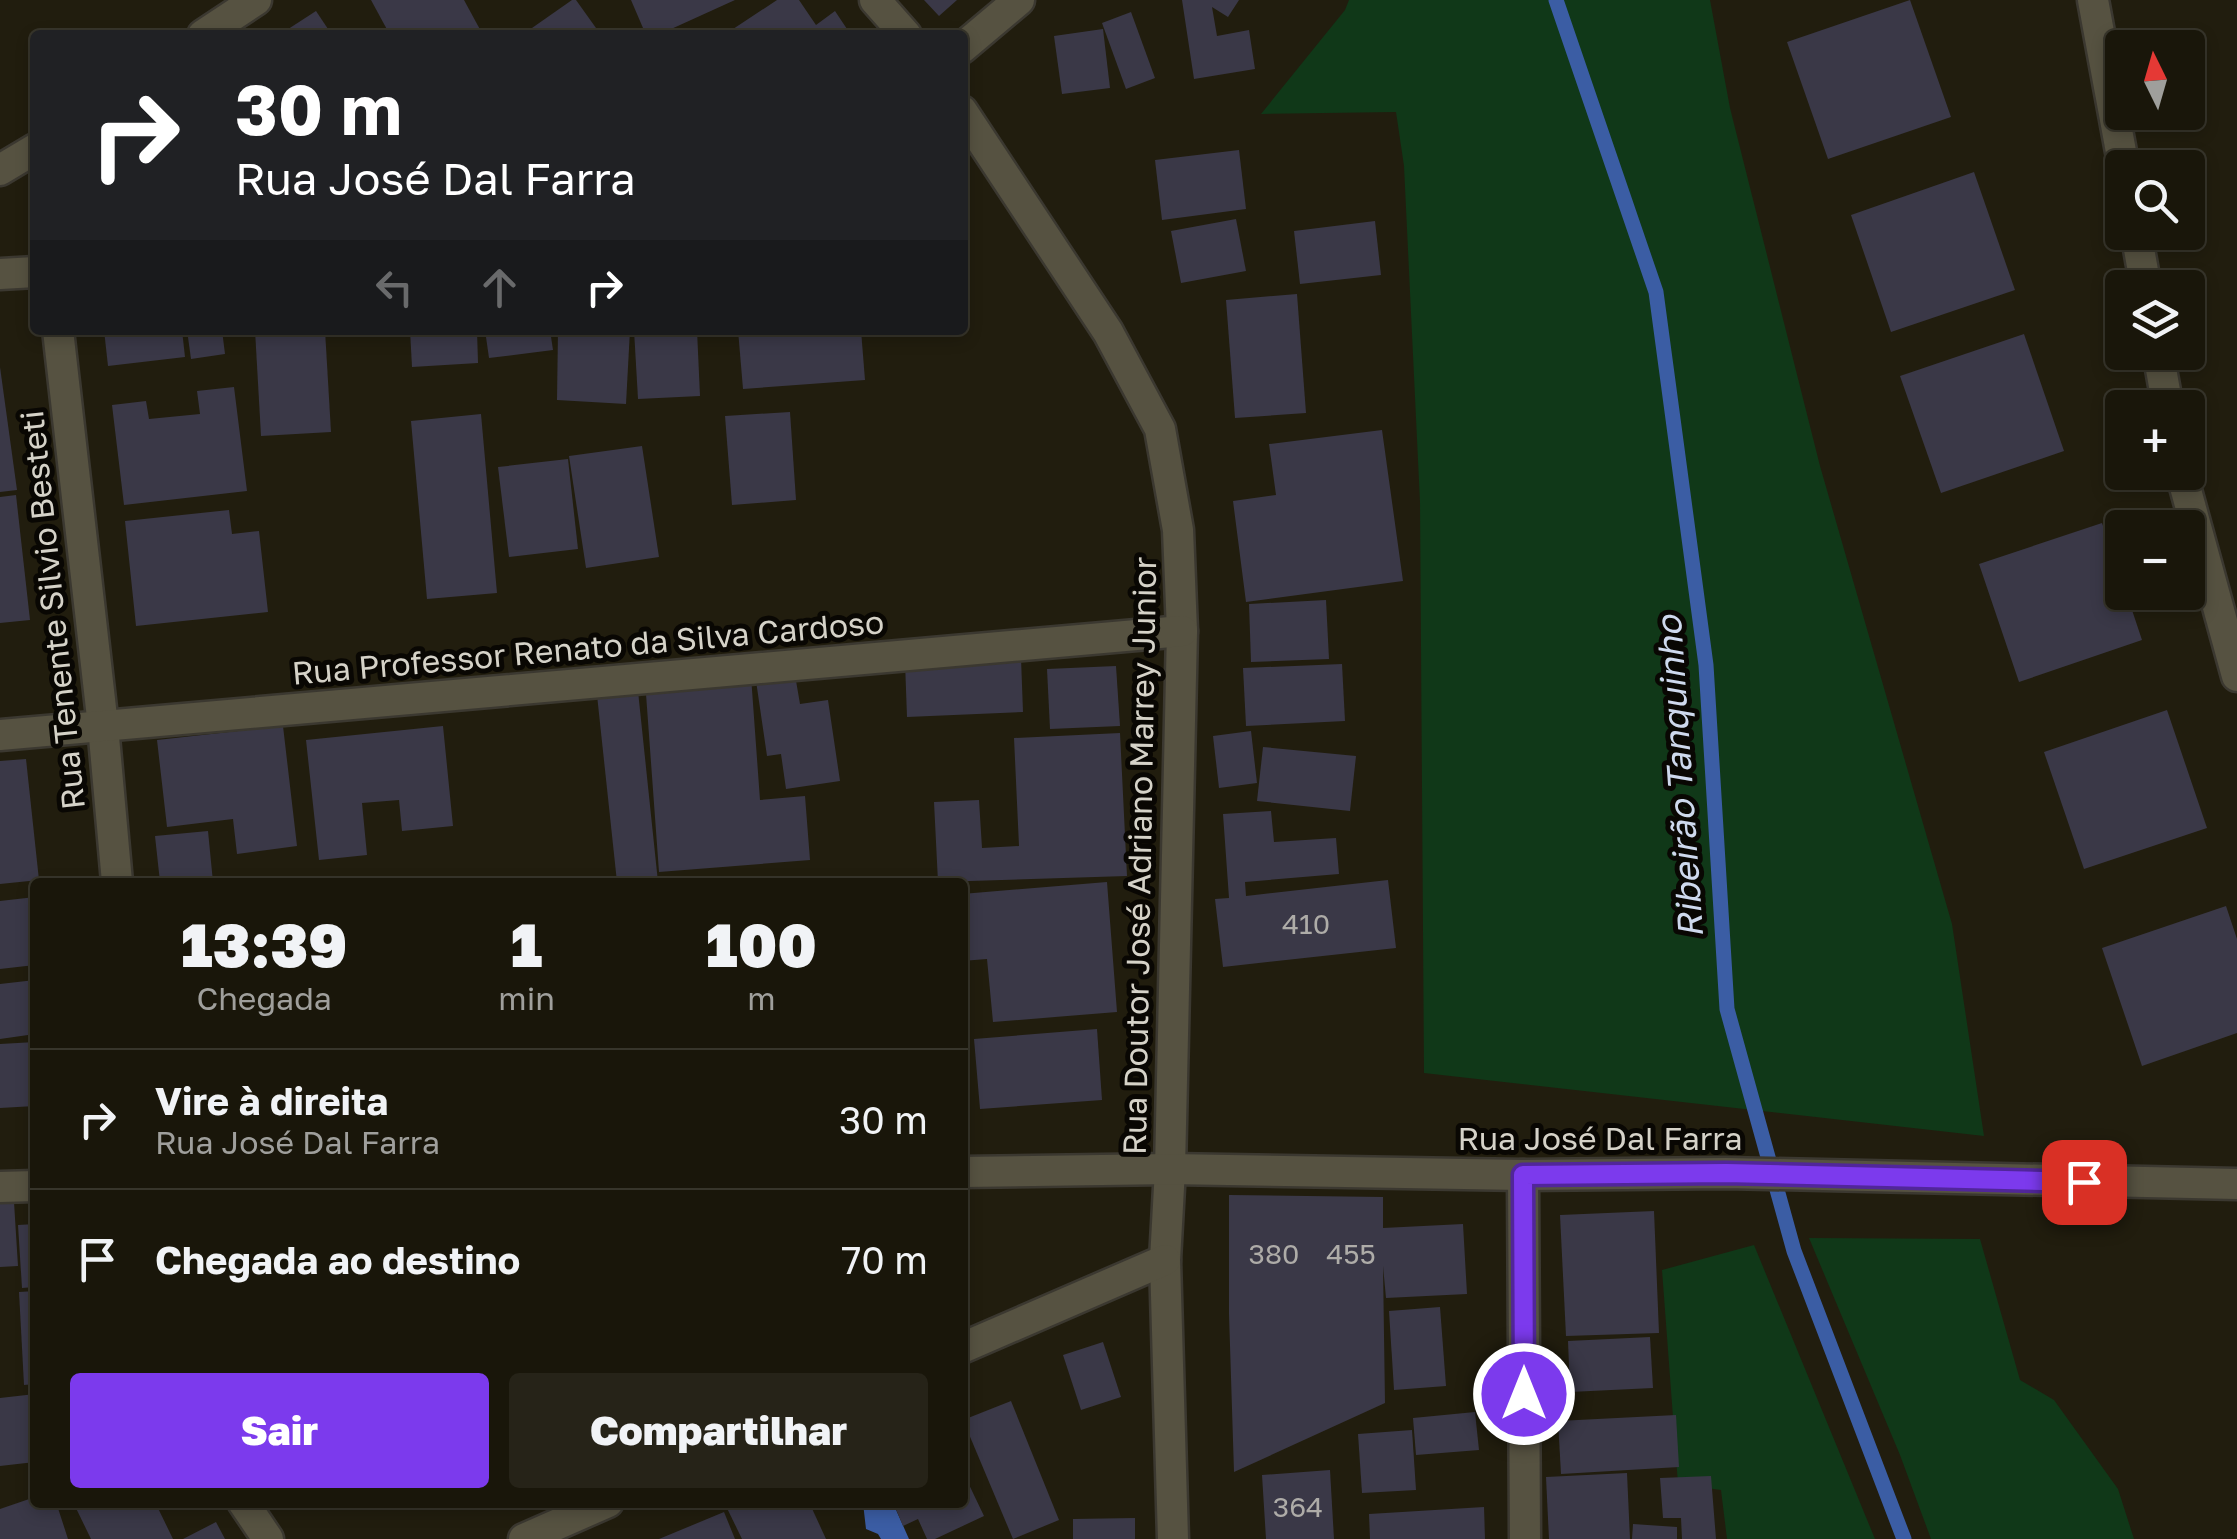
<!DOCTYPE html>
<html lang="pt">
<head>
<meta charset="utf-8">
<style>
  :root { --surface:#19160a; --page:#262318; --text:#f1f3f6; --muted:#9f9f9c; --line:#37352b; --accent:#7c3aed }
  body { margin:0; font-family:"Golos Text",sans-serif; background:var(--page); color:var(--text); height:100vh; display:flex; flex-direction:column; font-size:38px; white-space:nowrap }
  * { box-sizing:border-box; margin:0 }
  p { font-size:32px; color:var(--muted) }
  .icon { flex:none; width:55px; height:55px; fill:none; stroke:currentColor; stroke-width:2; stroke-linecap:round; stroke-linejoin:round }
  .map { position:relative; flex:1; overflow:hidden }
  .sheet { position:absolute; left:30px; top:878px; width:938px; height:630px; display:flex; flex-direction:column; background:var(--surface); border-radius:10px; box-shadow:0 5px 15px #0003,0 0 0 2px var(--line) }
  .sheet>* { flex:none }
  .top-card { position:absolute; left:30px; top:30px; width:938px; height:305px; border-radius:10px; box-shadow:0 5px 15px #0003,0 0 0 2px var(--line); background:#202124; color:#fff; overflow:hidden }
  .needle { width:65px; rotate:355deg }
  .tools { position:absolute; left:2105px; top:30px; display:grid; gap:20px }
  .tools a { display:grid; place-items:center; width:100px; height:100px; border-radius:10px; background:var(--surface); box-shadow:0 5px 15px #0003,0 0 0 2px var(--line); font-size:50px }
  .pin { position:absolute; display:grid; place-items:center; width:85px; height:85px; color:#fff; margin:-42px; border-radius:20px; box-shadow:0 5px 15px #0006 }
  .me { position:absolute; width:110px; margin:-55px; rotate:0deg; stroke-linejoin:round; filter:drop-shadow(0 0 8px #0008) }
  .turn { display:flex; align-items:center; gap:35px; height:210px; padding:0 40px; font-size:45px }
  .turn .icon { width:130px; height:130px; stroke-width:2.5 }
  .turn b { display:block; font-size:70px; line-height:85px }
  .lanes { display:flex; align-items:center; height:95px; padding:0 40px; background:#0003; justify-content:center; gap:50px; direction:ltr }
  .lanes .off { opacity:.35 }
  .eta { display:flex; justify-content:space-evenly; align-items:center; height:170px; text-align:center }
  .eta b { font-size:60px; font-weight:800; line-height:70px }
  .primary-button { display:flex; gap:20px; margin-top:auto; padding:20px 40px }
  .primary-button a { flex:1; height:115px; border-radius:10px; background:var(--accent); color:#fff; font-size:40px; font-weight:800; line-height:115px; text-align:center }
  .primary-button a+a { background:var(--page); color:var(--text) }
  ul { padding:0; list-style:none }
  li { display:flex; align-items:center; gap:30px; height:140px; padding:0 40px; border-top:2px solid var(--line) }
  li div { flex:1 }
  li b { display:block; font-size:38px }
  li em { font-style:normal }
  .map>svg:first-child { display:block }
  .green { fill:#103818 }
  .water { fill:#3b5da4 }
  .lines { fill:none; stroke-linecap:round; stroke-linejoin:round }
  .stream { stroke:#3b5da4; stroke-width:15 }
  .building { fill:#3a3847 }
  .street-casing { stroke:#3b3830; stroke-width:35 }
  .secondary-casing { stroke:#3b3830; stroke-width:35 }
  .street { stroke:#565241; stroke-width:30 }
  .secondary { stroke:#565241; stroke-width:30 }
  .route-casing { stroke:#51269a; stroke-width:25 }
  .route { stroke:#7c3aed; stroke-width:18 }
  .labels { text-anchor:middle; stroke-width:10; stroke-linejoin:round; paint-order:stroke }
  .number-label { font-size:28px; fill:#aeaca8 }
  .street-label { font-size:32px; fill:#d5d2c8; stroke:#090703 }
  .water-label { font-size:35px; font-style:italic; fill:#ced9ed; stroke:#090703 }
</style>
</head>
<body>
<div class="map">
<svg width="2237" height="1539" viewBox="0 0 2237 1539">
  <rect width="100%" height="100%" fill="#211d0e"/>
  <g class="green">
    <polygon points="1349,0 1710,0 1730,108 1820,466 1952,924 1984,1136 1424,1073 1420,502 1404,166 1396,112 1261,114 1345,10"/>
    <polygon points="1809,1238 1980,1239 2020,1380 2054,1400 2118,1489 2134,1539 1931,1539 1900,1455"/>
    <polygon points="1754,1245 1875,1539 1727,1539 1721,1490 1678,1484 1662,1270"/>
  </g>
  <polygon class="water" points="863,1503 893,1503 909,1539 881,1539 878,1534 866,1529"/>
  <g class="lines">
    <polyline class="stream" points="1556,0 1656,292 1706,665 1727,1009 1794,1251 1904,1539"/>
  </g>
  <g class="building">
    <polygon points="371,0 464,0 483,35 390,35"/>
    <polygon points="572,0 576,0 601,35 522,35"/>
    <polygon points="631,0 735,0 658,35 646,35"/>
    <polygon points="777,0 799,0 816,25 835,11 851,35 724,35"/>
    <polygon points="924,0 957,0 939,16"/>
    <polygon points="1182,0 1239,0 1228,17 1212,7 1217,36 1249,30 1255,69 1194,79"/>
    <polygon points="1910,0 1951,117 1828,159 1787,42"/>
    <polygon points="316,11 332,35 279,35"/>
    <polygon points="1131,12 1155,78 1126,89 1102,23"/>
    <polygon points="1103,29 1110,88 1062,94 1054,36"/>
    <polygon points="1239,150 1246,209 1162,220 1155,160"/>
    <polygon points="1974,172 2015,290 1891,332 1851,215"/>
    <polygon points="1236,219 1246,271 1181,283 1171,231"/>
    <polygon points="1375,221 1381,275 1300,284 1294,231"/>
    <polygon points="1297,294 1306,413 1235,418 1226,300"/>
    <polygon points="104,330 182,330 185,357 108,366"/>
    <polygon points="187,330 222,330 225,354 191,359"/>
    <polygon points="255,330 325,330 331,432 261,436"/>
    <polygon points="410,330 477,330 478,363 412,367"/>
    <polygon points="485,330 550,330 553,350 489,358"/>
    <polygon points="558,330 630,330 626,404 557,400"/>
    <polygon points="634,330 697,330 700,396 638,399"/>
    <polygon points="738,330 861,330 865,380 743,389"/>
    <polygon points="2024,334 2064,451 1941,493 1900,376"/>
    <polygon points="0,367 17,490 0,492"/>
    <polygon points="234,387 247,491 124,505 112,405 146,401 149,419 200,414 197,391"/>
    <polygon points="790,412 796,500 732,505 725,416"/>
    <polygon points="481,414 497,593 427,599 411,421"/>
    <polygon points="1382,430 1403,581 1246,602 1233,501 1276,495 1269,444"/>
    <polygon points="642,446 659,557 586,568 569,456"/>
    <polygon points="568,459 578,549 509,557 498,467"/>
    <polygon points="16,495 30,620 0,623 0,497"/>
    <polygon points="229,510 232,534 259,531 268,612 136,626 125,521"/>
    <polygon points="2102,523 2122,582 2122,592 2126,592 2142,640 2019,682 1979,564"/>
    <polygon points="1326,600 1329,659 1251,662 1249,604"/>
    <polygon points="1021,658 1023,712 907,717 905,662"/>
    <polygon points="1342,664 1345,721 1246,726 1243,668"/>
    <polygon points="1116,666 1120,726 1050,729 1047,669"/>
    <polygon points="794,669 800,704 828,700 840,781 786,789 781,754 767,756 755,674"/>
    <polygon points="751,676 760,800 805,796 810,860 659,872 646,694 677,691 676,682"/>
    <polygon points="638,691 658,882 617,882 597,695"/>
    <polygon points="2167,710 2207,828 2084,869 2044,752"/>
    <polygon points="283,726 297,846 237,854 233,819 167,827 157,740"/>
    <polygon points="443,726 453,826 402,831 399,800 362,803 367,855 319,860 306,740"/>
    <polygon points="1251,731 1257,783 1219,788 1213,736"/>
    <polygon points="1120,733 1127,876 938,882 934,802 979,800 982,848 1019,846 1014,738"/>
    <polygon points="1263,747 1356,756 1350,811 1257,801"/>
    <polygon points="26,759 39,880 0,884 0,761"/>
    <polygon points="1271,811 1274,842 1336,838 1339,874 1245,882 1246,896 1388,880 1396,948 1223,967 1215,899 1229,898 1223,814"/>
    <polygon points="208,831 213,882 160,882 155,836"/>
    <polygon points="1107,882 1117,1012 993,1022 987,959 962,961 962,894"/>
    <polygon points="35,897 35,965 0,969 0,901"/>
    <polygon points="2226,906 2237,939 2237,1033 2142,1066 2102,948"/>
    <polygon points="35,980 35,1034 0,1039 0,984"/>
    <polygon points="1097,1029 1102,1100 980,1109 974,1039"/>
    <polygon points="35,1042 35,1106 0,1108 0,1044"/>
    <polygon points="1229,1195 1383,1197 1383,1228 1463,1224 1467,1294 1386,1298 1383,1266 1385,1403 1234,1472 1229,1314"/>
    <polygon points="14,1202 18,1266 0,1267 0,1203"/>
    <polygon points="1654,1211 1659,1333 1566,1336 1560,1215"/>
    <polygon points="35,1224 35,1287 22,1288 18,1225"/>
    <polygon points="35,1291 35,1384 24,1385 19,1292"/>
    <polygon points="1440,1307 1446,1386 1394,1390 1389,1311"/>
    <polygon points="1650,1337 1653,1388 1570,1392 1568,1341"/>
    <polygon points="1103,1342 1121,1397 1081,1410 1063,1355"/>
    <polygon points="35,1394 35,1462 0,1466 0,1398"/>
    <polygon points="1011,1401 1059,1520 1013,1539 963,1420"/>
    <polygon points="1475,1412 1479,1450 1416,1455 1413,1418"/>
    <polygon points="1676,1415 1679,1467 1561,1474 1558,1421"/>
    <polygon points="1412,1430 1416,1490 1362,1493 1358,1434"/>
    <polygon points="962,1470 984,1516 935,1539 927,1539 918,1519 903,1526 893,1502 962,1502"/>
    <polygon points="1330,1470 1334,1539 1266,1539 1262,1475"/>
    <polygon points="1627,1473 1630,1539 1549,1539 1546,1477"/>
    <polygon points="1711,1476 1716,1539 1682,1539 1681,1518 1663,1518 1660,1478"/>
    <polygon points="35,1497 35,1502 56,1502 68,1539 0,1539 0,1509"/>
    <polygon points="73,1502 155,1502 173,1539 91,1539"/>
    <polygon points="724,1502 809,1502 826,1539 742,1539"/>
    <polygon points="1484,1507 1485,1539 1370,1539 1369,1514"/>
    <polygon points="724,1512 735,1539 659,1539"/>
    <polygon points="1135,1518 1135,1539 1073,1539 1073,1519"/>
    <polygon points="216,1522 225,1539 183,1539"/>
    <polygon points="1633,1524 1677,1527 1677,1539 1632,1539"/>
  </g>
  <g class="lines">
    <g class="street-casing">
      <g id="street">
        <polyline points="875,0 906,35"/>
        <polyline points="203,35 256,0"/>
        <polyline points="962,48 1019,0"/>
        <polyline points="962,111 1108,332 1160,429 1178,530 1182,631 1170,1169 1165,1260 1173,1539"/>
        <polyline points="0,170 35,149"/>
        <polyline points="0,274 35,272"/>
        <polyline points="58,330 103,726 117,882"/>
        <polyline points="0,735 1182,631"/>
        <polyline points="1523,1175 1525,1539"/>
        <polyline points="962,1348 1165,1260"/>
        <polyline points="243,1502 268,1539"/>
        <polyline points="524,1539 608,1502"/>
      </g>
    </g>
    <g class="secondary-casing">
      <g id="secondary">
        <polyline points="2093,0 2124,168"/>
        <polyline points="2136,232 2146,288"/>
        <polyline points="2158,352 2168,408"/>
        <polyline points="2181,472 2237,676"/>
        <polyline points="962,1172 1170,1169 1523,1175 1726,1173 2237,1184"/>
        <polyline points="0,1187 35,1186"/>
      </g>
    </g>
    <use href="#street" class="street"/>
    <use href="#secondary" class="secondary"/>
  </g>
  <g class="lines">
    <g class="route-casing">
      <polyline id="route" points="1524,1394 1523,1175 1726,1173 2084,1182"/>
    </g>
    <use href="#route" class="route"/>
  </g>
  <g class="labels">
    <g class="number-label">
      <text x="1306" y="934">410</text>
      <text x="1274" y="1264">380</text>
      <text x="1351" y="1264">455</text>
      <text x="1298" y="1517">364</text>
    </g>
    <g class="street-label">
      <text transform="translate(53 610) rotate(-96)" y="11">Rua Tenente Silvio Besteti</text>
      <text transform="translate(588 648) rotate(-5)" y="11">Rua Professor Renato da Silva Cardoso</text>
      <text transform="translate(1140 856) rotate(-89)" y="11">Rua Doutor José Adriano Marrey Junior</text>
      <text x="1600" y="1150">Rua José Dal Farra</text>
    </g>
    <g class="water-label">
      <text transform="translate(1680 777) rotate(-94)" y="12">Ribeirão Tanquinho</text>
    </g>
  </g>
</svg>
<div class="tools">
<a><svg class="needle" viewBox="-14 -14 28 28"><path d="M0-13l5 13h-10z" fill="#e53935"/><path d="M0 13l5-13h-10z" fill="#9f9f9c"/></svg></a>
<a><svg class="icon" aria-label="search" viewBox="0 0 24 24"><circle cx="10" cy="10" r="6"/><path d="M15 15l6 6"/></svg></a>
<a><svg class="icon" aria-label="layers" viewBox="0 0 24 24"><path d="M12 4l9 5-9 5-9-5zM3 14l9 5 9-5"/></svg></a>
<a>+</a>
<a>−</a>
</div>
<div class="pin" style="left:2084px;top:1182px;background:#d93025"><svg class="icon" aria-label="arrive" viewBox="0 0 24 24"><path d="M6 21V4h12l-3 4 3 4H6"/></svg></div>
<svg class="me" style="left:1524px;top:1394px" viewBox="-20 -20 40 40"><circle r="17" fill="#7c3aed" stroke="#fff" stroke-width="3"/><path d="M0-11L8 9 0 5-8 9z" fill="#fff"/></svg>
<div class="top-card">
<div class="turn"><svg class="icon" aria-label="right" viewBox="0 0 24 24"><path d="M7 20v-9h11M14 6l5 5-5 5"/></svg><div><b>30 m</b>Rua José Dal Farra</div></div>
<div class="lanes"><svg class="icon off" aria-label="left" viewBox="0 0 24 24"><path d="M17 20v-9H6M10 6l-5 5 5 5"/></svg><svg class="icon off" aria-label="ahead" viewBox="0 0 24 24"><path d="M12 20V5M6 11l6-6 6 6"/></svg><svg class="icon" aria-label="right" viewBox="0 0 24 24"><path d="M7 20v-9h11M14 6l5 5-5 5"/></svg></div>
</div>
<section class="sheet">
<div class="eta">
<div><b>13:39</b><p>Chegada</p></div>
<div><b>1</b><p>min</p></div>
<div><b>100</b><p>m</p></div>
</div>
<ul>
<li><svg class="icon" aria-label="right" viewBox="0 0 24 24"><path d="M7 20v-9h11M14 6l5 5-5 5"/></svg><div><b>Vire à direita</b><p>Rua José Dal Farra</p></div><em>30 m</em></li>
<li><svg class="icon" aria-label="arrive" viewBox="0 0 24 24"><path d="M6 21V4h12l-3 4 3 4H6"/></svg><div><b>Chegada ao destino</b></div><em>70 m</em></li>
</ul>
<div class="primary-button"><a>Sair</a><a>Compartilhar</a></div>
</section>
</div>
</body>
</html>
